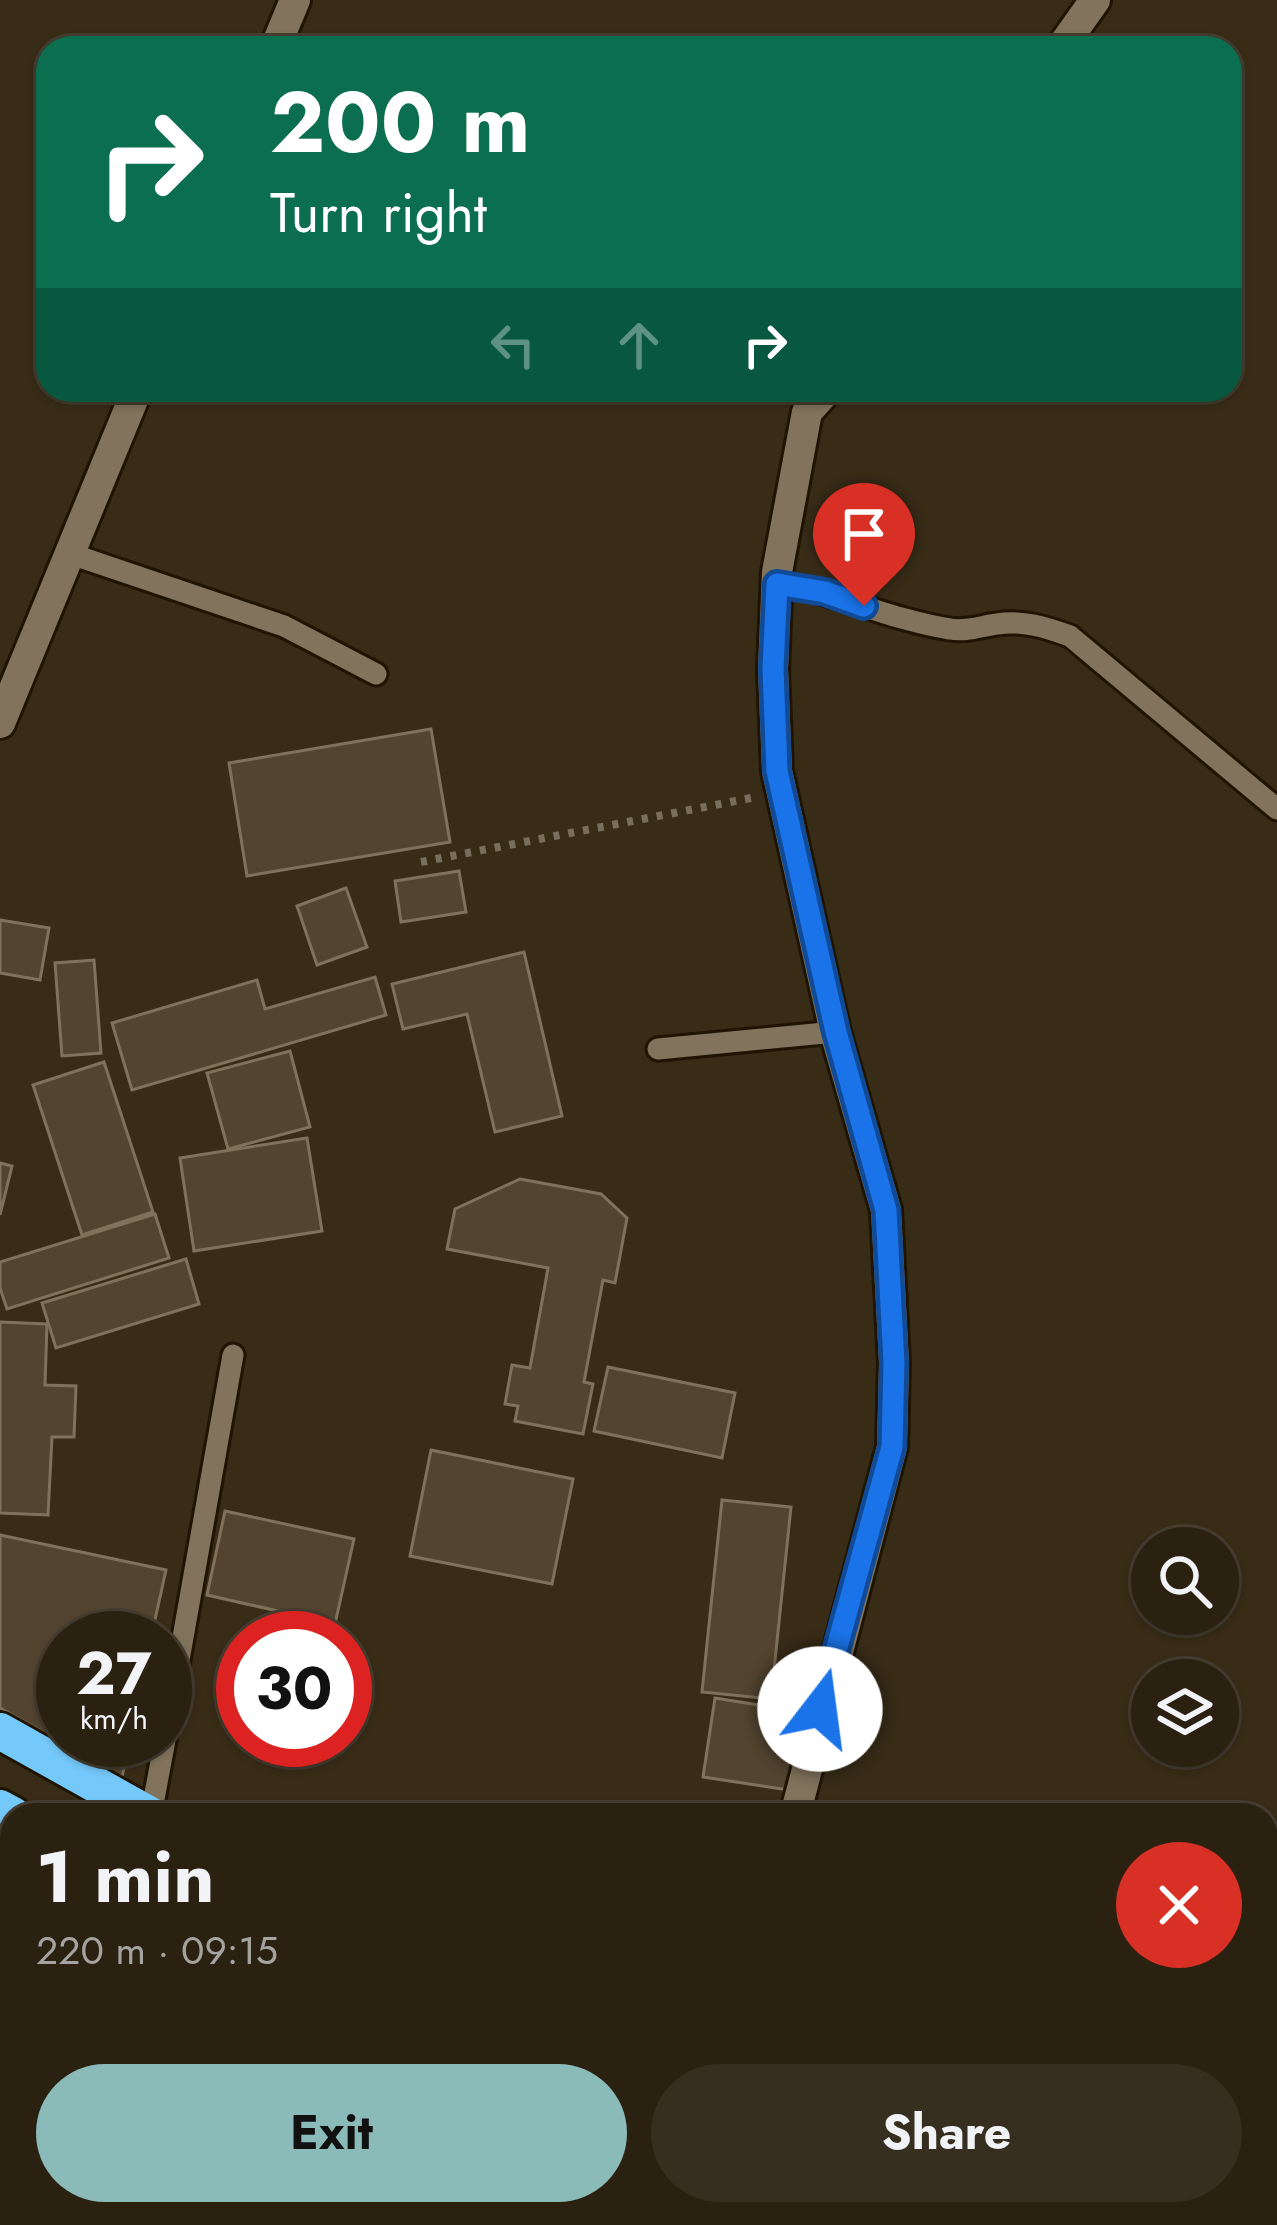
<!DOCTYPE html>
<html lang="en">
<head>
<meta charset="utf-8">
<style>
  :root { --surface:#2a2111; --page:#362e1f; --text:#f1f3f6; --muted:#a5a39f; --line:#463e31; --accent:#8bbbb9 }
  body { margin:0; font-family:Jost,sans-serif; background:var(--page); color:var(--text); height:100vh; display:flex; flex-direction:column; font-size:45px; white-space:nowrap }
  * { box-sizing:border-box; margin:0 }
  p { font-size:39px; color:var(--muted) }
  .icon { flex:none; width:66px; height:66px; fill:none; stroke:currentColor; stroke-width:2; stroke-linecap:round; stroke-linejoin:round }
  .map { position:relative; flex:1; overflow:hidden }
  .sheet { position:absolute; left:0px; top:1803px; width:1278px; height:423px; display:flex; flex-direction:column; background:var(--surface); border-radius:36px 36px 0 0; box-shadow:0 3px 9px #0004,0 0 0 3px var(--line) }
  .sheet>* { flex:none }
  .hud { position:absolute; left:36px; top:36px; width:1206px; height:366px; border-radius:36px; box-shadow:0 3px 9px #0004,0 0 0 3px var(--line); background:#0b6e4f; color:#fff; overflow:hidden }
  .fabs { position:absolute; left:1131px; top:1527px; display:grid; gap:24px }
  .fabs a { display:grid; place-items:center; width:108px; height:108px; border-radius:50%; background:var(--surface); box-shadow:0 3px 9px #0004,0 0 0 3px var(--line); font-size:60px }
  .speed { position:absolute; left:36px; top:1611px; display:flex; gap:24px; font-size:60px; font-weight:700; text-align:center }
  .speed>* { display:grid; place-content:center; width:156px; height:156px; border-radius:50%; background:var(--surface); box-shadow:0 3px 9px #0004,0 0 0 3px var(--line); line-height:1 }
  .speed small { font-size:30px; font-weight:400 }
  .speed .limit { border:18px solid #d22; background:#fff; color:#111 }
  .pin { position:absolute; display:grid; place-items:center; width:102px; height:102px; color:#fff; margin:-123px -51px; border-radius:50% 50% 50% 0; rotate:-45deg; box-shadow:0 0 12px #0007 }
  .pin .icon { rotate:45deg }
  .me { position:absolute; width:132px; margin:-66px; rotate:15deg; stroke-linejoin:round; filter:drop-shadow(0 0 9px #0008) }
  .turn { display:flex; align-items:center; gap:42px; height:252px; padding:0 36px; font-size:54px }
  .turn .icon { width:156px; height:156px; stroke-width:2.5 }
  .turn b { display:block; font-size:84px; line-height:102px }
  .lanes { display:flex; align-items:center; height:114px; padding:0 36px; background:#0003; justify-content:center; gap:60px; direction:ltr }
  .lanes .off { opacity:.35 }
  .round { display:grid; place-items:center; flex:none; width:126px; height:126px; border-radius:63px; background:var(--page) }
  .overview { display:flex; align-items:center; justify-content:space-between; height:204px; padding:0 36px }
  h1 { font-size:72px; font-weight:700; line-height:90px }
  .cta { display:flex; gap:24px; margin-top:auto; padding:24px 36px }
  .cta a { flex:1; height:138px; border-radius:72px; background:var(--accent); color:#111; font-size:48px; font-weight:700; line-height:138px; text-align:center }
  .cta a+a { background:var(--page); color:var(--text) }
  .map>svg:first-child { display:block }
  .building { fill:#52442f; stroke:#80715a; stroke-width:3 }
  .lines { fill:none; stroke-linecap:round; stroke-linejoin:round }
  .lane-casing { stroke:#1f1402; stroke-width:27 }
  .street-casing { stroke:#1f1402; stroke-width:36 }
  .highway-casing { stroke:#1f1402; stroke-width:42 }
  .path { stroke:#786e5c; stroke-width:8; stroke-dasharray:6 9; stroke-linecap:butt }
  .lane { stroke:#81735c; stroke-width:21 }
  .street { stroke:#81735c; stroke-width:30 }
  .highway { stroke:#75c8fa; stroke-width:36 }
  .route-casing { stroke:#114b97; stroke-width:30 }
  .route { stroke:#1a73e8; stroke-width:21 }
</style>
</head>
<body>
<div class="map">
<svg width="1277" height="2225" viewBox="0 0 1277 2225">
  <rect width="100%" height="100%" fill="#382c17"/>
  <g class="building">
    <polygon points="431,729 450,842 247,876 229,763"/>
    <polygon points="459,871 466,912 401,922 395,881"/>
    <polygon points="346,888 367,947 317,965 297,906"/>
    <polygon points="0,920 49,928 40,980 0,973"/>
    <polygon points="524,952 562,1116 495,1132 467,1014 403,1029 392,984"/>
    <polygon points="94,960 101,1053 62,1056 55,963"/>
    <polygon points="375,977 386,1015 132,1090 112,1023 257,980 265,1009"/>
    <polygon points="290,1051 310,1127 228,1149 207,1073"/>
    <polygon points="104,1062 153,1212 82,1235 33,1085"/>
    <polygon points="307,1138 322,1231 194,1251 180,1158"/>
    <polygon points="0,1163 12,1166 0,1215"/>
    <polygon points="520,1179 601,1194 627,1218 615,1283 603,1280 584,1382 593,1384 583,1434 515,1421 518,1406 505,1404 512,1365 530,1368 548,1268 447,1249 455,1209"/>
    <polygon points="155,1214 169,1258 7,1309 0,1288 0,1262"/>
    <polygon points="186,1259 199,1304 56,1348 42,1303"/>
    <polygon points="0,1322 47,1324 45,1385 76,1386 74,1437 52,1437 48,1515 0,1513"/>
    <polygon points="608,1367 735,1393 722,1458 594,1431"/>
    <polygon points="431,1450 573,1479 552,1584 410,1556"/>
    <polygon points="722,1500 791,1507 771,1699 702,1692"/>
    <polygon points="225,1511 354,1539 335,1624 207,1595"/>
    <polygon points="0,1535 166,1570 151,1638 63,1638 63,1740 130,1740 122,1777 0,1708"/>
    <polygon points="715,1698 802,1712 789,1790 703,1777"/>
  </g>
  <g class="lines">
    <g class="lane-casing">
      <g id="lane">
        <polyline points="71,554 284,626 376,674"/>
        <path d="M777,583C837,593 891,620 950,629C966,632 981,626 997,624C1023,620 1045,627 1070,636L1277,809"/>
        <polyline points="658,1049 835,1032"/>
        <polyline points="165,1739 233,1355"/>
        <polyline points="151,1815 165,1740"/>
      </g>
    </g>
    <g class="street-casing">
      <g id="street">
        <polyline points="275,48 295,0"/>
        <polyline points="1061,48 1095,0"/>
        <polyline points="0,723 137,390"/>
        <polyline points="795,1815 892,1447 894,1363 886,1210 835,1032 777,771 773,669 777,572 807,412 827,390"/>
      </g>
    </g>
    <g class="highway-casing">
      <g id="highway">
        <polyline points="0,1731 150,1815"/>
        <polyline points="0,1808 13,1815"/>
        <polyline points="699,2214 718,2225"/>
        <polyline points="817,2214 836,2225"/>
      </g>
    </g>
    <polyline class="path" points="421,862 751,798"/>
    <use href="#lane" class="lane"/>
    <use href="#street" class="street"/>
    <use href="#highway" class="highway"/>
  </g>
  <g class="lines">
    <g class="route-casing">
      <polyline id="route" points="820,1709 892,1447 894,1363 886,1210 836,1032 777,771 773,669 777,584 825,592 864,606"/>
    </g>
    <use href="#route" class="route"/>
  </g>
</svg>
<div class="fabs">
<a><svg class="icon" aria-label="search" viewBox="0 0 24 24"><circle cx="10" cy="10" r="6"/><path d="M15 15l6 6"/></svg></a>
<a><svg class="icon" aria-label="layers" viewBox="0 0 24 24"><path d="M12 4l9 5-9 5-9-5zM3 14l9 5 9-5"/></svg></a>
</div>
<div class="speed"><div>27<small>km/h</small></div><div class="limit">30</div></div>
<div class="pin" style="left:864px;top:606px;background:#d93025"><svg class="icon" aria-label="arrive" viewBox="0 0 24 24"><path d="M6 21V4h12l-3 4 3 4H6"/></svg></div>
<svg class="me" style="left:820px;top:1709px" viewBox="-20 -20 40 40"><circle r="19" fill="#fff"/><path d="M0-13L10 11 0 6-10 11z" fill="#1a73e8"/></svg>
<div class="hud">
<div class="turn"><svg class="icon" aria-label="right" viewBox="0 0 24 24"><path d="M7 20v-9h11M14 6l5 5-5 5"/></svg><div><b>200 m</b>Turn right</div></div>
<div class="lanes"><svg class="icon off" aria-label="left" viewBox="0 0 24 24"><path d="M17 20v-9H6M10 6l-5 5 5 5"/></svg><svg class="icon off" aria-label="ahead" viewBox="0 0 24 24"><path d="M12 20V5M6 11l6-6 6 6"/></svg><svg class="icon" aria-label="right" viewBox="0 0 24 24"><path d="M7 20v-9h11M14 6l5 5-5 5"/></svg></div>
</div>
<section class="sheet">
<div class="overview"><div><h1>1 min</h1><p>220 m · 09:15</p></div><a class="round" style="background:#d93025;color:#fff"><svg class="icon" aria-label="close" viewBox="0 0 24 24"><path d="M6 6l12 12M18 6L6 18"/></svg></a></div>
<div class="cta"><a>Exit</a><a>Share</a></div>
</section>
</div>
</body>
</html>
